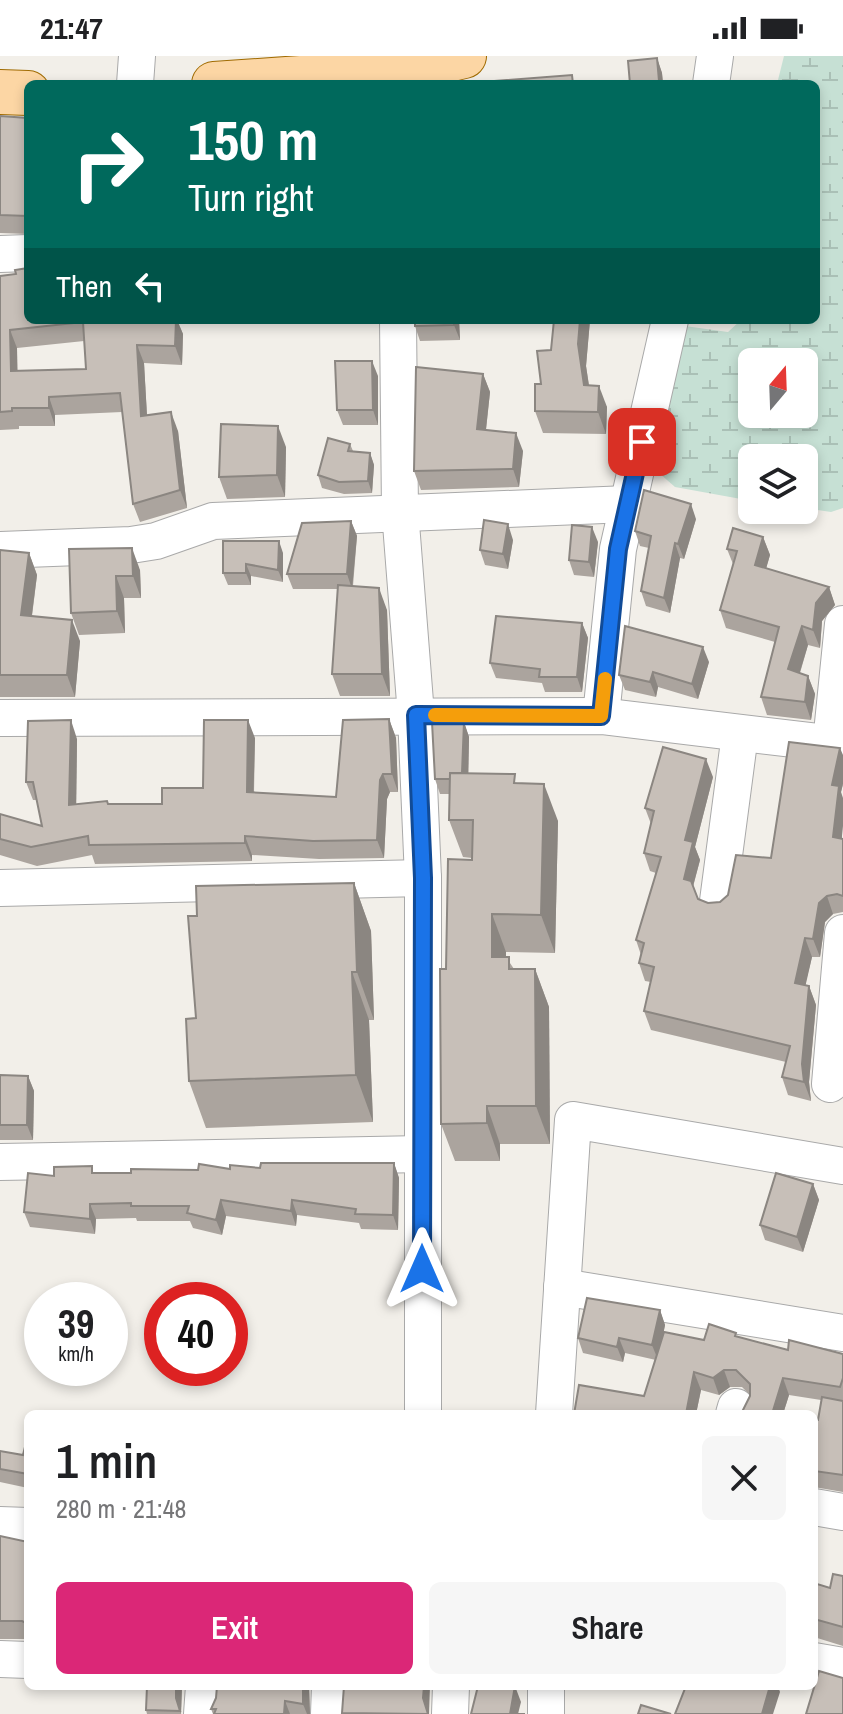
<!DOCTYPE html>
<html lang="en">
<head>
<meta charset="utf-8">
<style>
  :root { --surface:#fff; --page:#f6f6f6; --text:#202124; --muted:#757577; --accent:#db2777 }
  body { margin:0; font-family:"Archivo Narrow",sans-serif; background:var(--page); color:var(--text); height:100vh; display:flex; flex-direction:column; font-size:30px; white-space:nowrap }
  * { box-sizing:border-box; margin:0 }
  p { font-size:26px; color:var(--muted) }
  .icon { flex:none; width:44px; height:44px; fill:none; stroke:currentColor; stroke-width:2; stroke-linecap:round; stroke-linejoin:round }
  .map { position:relative; flex:1; overflow:hidden }
  .side { position:absolute; left:24px; top:1354px; width:794px; height:280px; display:flex; flex-direction:column; background:var(--surface); border-radius:12px; box-shadow:0 4px 12px #0003 }
  .side>* { flex:none }
  .hud { position:absolute; left:24px; top:24px; width:796px; height:244px; border-radius:12px; box-shadow:0 4px 12px #0003; background:#00695c; color:#fff; overflow:hidden }
  .needle { width:52px; rotate:19deg }
  .buttons { position:absolute; left:738px; top:292px; display:grid; gap:16px }
  .buttons a { display:grid; place-items:center; width:80px; height:80px; border-radius:12px; background:var(--surface); box-shadow:0 4px 12px #0003; font-size:40px }
  .speed { position:absolute; left:24px; top:1226px; display:flex; gap:16px; font-size:40px; font-weight:700; text-align:center }
  .speed>* { display:grid; place-content:center; width:104px; height:104px; border-radius:50%; background:var(--surface); box-shadow:0 4px 12px #0003; line-height:1 }
  .speed small { font-size:20px; font-weight:400 }
  .speed .limit { border:12px solid #d22; background:#fff; color:#111 }
  .pin { position:absolute; display:grid; place-items:center; width:68px; height:68px; color:#fff; margin:-34px; border-radius:16px; box-shadow:0 4px 12px #0006 }
  .me { position:absolute; width:88px; margin:-44px; rotate:0deg; stroke-linejoin:round; filter:drop-shadow(0 0 6px #0008) }
  .turn { display:flex; align-items:center; gap:28px; height:168px; padding:0 32px; font-size:36px }
  .turn .icon { width:104px; height:104px; stroke-width:2.5 }
  .turn b { display:block; font-size:56px; line-height:68px }
  .then { display:flex; align-items:center; height:76px; padding:0 32px; background:#0003; gap:16px; font-size:30px }
  .round { display:grid; place-items:center; flex:none; width:84px; height:84px; border-radius:12px; background:var(--page) }
  .summary { display:flex; align-items:center; justify-content:space-between; height:136px; padding:0 32px }
  h1 { font-size:48px; font-weight:600; line-height:60px }
  .primary-button { display:flex; gap:16px; margin-top:auto; padding:16px 32px }
  .primary-button a { flex:1; height:92px; border-radius:12px; background:var(--accent); color:#fff; font-size:32px; font-weight:600; line-height:92px; text-align:center }
  .primary-button a+a { background:var(--page); color:var(--text) }
  .status { display:flex; justify-content:space-between; align-items:center; height:56px; padding:0 40px; background:var(--surface); direction:ltr }
  .status svg { height:22px; fill:currentColor }
  .map>svg:first-child { display:block }
  .wetland { fill:url(#wetland-marsh); fill-rule:evenodd }
  .lines { fill:none; stroke-linecap:round; stroke-linejoin:round }
  .minor-casing { stroke:#a9a9a9; stroke-width:38 }
  .major-casing { stroke:#a06b00; stroke-width:46 }
  .minor { stroke:#fff; stroke-width:36 }
  .major { stroke:#fcd6a4; stroke-width:44 }
  .wall { fill:#aba49e; fill-rule:evenodd }
  .shaded-wall { fill:#8b8681 }
  .building { fill:#c7bfb8; stroke:#8b8681; stroke-width:2; fill-rule:evenodd }
  .route-casing { stroke:#114b97; stroke-width:20 }
  .route { stroke:#1a73e8; stroke-width:14 }
  .slow { stroke:#f59e0b; stroke-width:14 }
</style>
</head>
<body>
<div class="status"><b>21:47</b><svg viewBox="0 0 49 12"><path d="M0 12V9h3v3zM5 12V6h3v6zM10 12V3h3v9zM15 12V0h3v12zM26 1h20v11H26zM47 4h2v5h-2z"/></svg></div>
<div class="map">
<svg width="843" height="1658" viewBox="0 0 843 1658">
  <defs>
    <pattern id="wetland-marsh" width="20" height="14" patternUnits="userSpaceOnUse" patternTransform="scale(2)"><rect width="20" height="14" fill="#c6e0d4"/><path d="M1 5h8M5 5V1M11 12h8M15 12V8" fill="none" stroke="#aac0b6"/></pattern>
  </defs>
  <rect width="100%" height="100%" fill="#f2efe9"/>
  <path class="wetland" d="M784,0H843V452L831,456L804,452V402H752V445L675,431L651,410L685,270L728,276L741,264H816V28H777ZM752,306H804V358H752Z"/>
  <g class="lines">
    <g class="minor-casing">
      <g id="minor">
        <polyline points="135,28 137,0"/>
        <polyline points="711,28 715,0"/>
        <polyline points="0,198 28,197"/>
        <polyline points="398,264 400,455 416,659 423,822 423,1358"/>
        <polyline points="0,494 131,489 156,485 213,465 628,448"/>
        <polyline points="601,660 618,493 670,264"/>
        <polyline points="0,662 601,660 843,689"/>
        <polyline points="831,687 843,568"/>
        <polyline points="0,832 423,822"/>
        <polyline points="718,845 740,678"/>
        <polyline points="830,1028 843,877"/>
        <polyline points="0,1106 422,1098"/>
        <polyline points="562,1231 843,1277"/>
        <polyline points="554,1358 573,1064 843,1110"/>
        <polyline points="734,1358 736,1351"/>
        <polyline points="814,1451 843,1456"/>
        <polyline points="0,1469 28,1470"/>
        <polyline points="0,1603 28,1604"/>
        <polyline points="814,1605 843,1610"/>
        <polyline points="202,1658 204,1630"/>
        <polyline points="329,1658 330,1630"/>
        <polyline points="450,1658 451,1630"/>
        <polyline points="546,1658 546,1630"/>
      </g>
    </g>
    <g class="major-casing">
      <g id="major">
        <polyline points="214,28 401,15 464,0"/>
        <polyline points="0,36 28,37"/>
      </g>
    </g>
    <use href="#minor" class="minor"/>
    <use href="#major" class="major"/>
  </g>
  <g class="wall">
    <polygon points="657,2 662,17 663,28 630,28"/>
    <polygon points="0,60 28,62 28,178 0,177"/>
    <path d="M16,218L28,264H177L183,278L182,309L144,307L147,359L178,375L187,452L140,466L133,448L122,356L55,359V370H19V373L0,374V220ZM84,285L86,313L17,315V292Z"/>
    <polygon points="415,264 459,264 460,284 420,285 415,270"/>
    <polygon points="554,264 590,264 586,310 589,329 607,351 606,378 543,377 535,355 551,294"/>
    <polygon points="483,318 490,336 486,374 523,395 519,431 421,434 414,415"/>
    <polygon points="378,320 378,369 343,369 337,354"/>
    <polygon points="350,388 353,395 370,397 374,409 372,437 344,438 322,432 318,419"/>
    <polygon points="286,391 285,441 227,443 219,421"/>
    <polygon points="696,463 684,503 680,502 670,557 646,550 641,535 649,492 640,490 635,475"/>
    <polygon points="351,465 357,480 353,530 387,554 390,640 340,640 332,618 338,533 293,533 287,518"/>
    <polygon points="763,481 770,499 766,512 829,531 835,549 822,565 820,592 808,589 800,617 808,620 815,638 811,664 767,659 761,641 775,586 726,572 720,554 733,508 727,493"/>
    <polygon points="513,484 508,513 485,509 480,494"/>
    <polygon points="223,485 283,497 283,526 251,520 251,529 228,529 223,517"/>
    <polygon points="598,486 594,521 574,519 569,504"/>
    <polygon points="69,493 140,514 141,542 124,542 125,577 79,579 71,557"/>
    <polygon points="0,494 29,497 37,519 32,560 80,585 75,641 0,641"/>
    <polygon points="582,567 588,582 582,636 545,636 542,627 496,622 490,607"/>
    <polygon points="709,606 698,643 658,631 656,641 625,634 619,619"/>
    <polygon points="389,663 396,682 398,736 390,736 387,743 384,802 319,803 252,799 252,805 95,808 92,799 37,810 0,799 0,758 42,770 37,744 33,744 26,726 77,683 76,748 162,748 203,732 255,682 254,737 336,741"/>
    <polygon points="464,666 469,681 468,718 518,727 558,765 555,897 506,896 506,901 514,913 535,913 549,951 550,1088 500,1088 500,1105 455,1105 441,1068 446,913 472,802 463,801 449,764 450,738 440,738 435,723"/>
    <polygon points="713,721 695,791 700,804 693,831 698,843 708,847 720,846 771,802 843,728 841,736 842,782 843,783 843,856 833,858 825,866 820,901 812,901 805,929 809,930 816,949 809,1026 811,1045 788,1039 782,1021 786,1006 651,974 644,955 651,926 645,925 639,907 641,899 636,884 656,817 650,815 644,797 651,768 645,752"/>
    <polygon points="354,827 371,875 374,964 369,964 373,1066 206,1072 189,1025 196,962 197,860"/>
    <polygon points="0,1019 28,1020 34,1035 33,1084 0,1084"/>
    <polygon points="394,1107 399,1122 398,1174 361,1173 359,1167 297,1159 296,1170 226,1160 222,1179 193,1172 190,1165 137,1165 136,1162 96,1163 95,1178 30,1171 24,1156 54,1120"/>
    <polygon points="813,1128 819,1144 803,1196 765,1184 760,1169"/>
    <polygon points="660,1254 665,1269 663,1279 704,1284 738,1281 788,1294 843,1298 843,1436 814,1431 814,1364 818,1364 821,1344 789,1339 783,1358 737,1358 742,1356 750,1339 742,1331 730,1331 719,1339 701,1334 696,1358 574,1358 644,1340 656,1304 625,1297 623,1306 583,1297 578,1282"/>
    <polygon points="28,1388 28,1432 0,1426 0,1395 23,1399"/>
    <polygon points="0,1480 28,1486 28,1583 0,1583"/>
    <polygon points="843,1520 843,1590 814,1581 814,1527 830,1532"/>
    <polygon points="182,1630 181,1658 147,1658 146,1654"/>
    <polygon points="217,1630 309,1630 310,1658 213,1658 211,1653 216,1642"/>
  </g>
  <g class="shaded-wall">
    <polygon points="657,2 662,17 663,28 660,28 659,25"/>
    <polygon points="176,264 177,264 183,278 182,309 175,290"/>
    <polygon points="454,264 459,264 460,284 454,269"/>
    <polygon points="580,264 590,264 586,310 592,351 584,329 578,288"/>
    <polygon points="10,274 17,292 18,333 11,315"/>
    <polygon points="137,289 144,307 148,378 141,360"/>
    <polygon points="372,305 378,320 378,369 373,354"/>
    <polygon points="483,318 490,336 484,391 477,373"/>
    <polygon points="599,330 607,351 606,378 598,356"/>
    <polygon points="49,341 55,359 55,370 49,352"/>
    <polygon points="171,356 178,375 187,452 180,434"/>
    <polygon points="278,370 286,391 285,441 277,419"/>
    <polygon points="516,377 523,395 519,431 513,413"/>
    <polygon points="370,397 374,409 372,437 368,425"/>
    <polygon points="691,448 696,463 684,503 678,488"/>
    <polygon points="351,465 357,480 352,533 347,518"/>
    <polygon points="508,468 513,484 508,513 503,498"/>
    <polygon points="592,471 598,486 594,521 589,506"/>
    <polygon points="763,481 770,499 762,527 755,509"/>
    <polygon points="279,485 283,497 283,526 278,514"/>
    <polygon points="675,487 680,502 670,557 664,542"/>
    <polygon points="132,492 140,514 141,542 133,520"/>
    <polygon points="29,497 37,519 29,581 21,559"/>
    <polygon points="246,508 251,520 251,529 246,517"/>
    <polygon points="116,520 124,542 125,577 117,555"/>
    <polygon points="829,531 835,549 822,565 820,592 813,574 816,547"/>
    <polygon points="379,532 387,554 390,640 382,618"/>
    <polygon points="72,564 80,585 75,641 67,619"/>
    <polygon points="582,567 588,582 582,636 577,621"/>
    <polygon points="802,570 808,589 795,632 788,613"/>
    <polygon points="703,591 709,606 698,643 692,628"/>
    <polygon points="653,616 658,631 656,641 650,626"/>
    <polygon points="808,620 815,638 811,664 805,646"/>
    <polygon points="389,663 396,682 398,736 392,718"/>
    <polygon points="71,664 77,683 76,768 69,749"/>
    <polygon points="248,664 255,682 253,754 247,736"/>
    <polygon points="464,666 469,681 468,739 462,724"/>
    <polygon points="840,692 843,699 843,728 841,736 843,742 843,770 840,799 833,781 832,729"/>
    <polygon points="706,703 713,721 695,791 700,804 690,841 684,823 685,784"/>
    <polygon points="383,718 390,736 387,743 384,802 377,784 380,724"/>
    <polygon points="544,728 558,765 555,897 541,859"/>
    <polygon points="245,780 252,799 252,805 245,787"/>
    <polygon points="354,827 371,875 374,964 357,916"/>
    <polygon points="827,840 833,858 825,866 820,901 813,883 819,847"/>
    <polygon points="492,858 506,896 505,939 492,901"/>
    <polygon points="805,882 812,901 802,945 795,927"/>
    <polygon points="535,913 549,951 550,1088 536,1050"/>
    <polygon points="352,916 369,964 373,1066 356,1019"/>
    <polygon points="809,930 816,949 809,1026 811,1045 804,1026 802,1008"/>
    <polygon points="28,1020 34,1035 33,1084 27,1069"/>
    <polygon points="487,1050 500,1088 500,1105 487,1067"/>
    <polygon points="394,1107 399,1122 398,1174 393,1159"/>
    <polygon points="813,1128 819,1144 803,1196 797,1181"/>
    <polygon points="221,1144 226,1160 222,1179 216,1164"/>
    <polygon points="292,1144 297,1159 296,1170 291,1155"/>
    <polygon points="90,1148 96,1163 95,1178 90,1163"/>
    <polygon points="660,1254 665,1269 658,1304 652,1289"/>
    <polygon points="619,1282 625,1297 623,1306 617,1291"/>
    <polygon points="724,1314 730,1331 719,1339 713,1322"/>
    <polygon points="694,1316 701,1334 696,1358 686,1358"/>
    <polygon points="783,1322 789,1339 783,1358 772,1358"/>
    <polygon points="176,1630 182,1630 181,1658 176,1642"/>
    <polygon points="303,1630 309,1630 310,1658 307,1658 303,1648"/>
    <polygon points="424,1630 430,1630 429,1658 428,1658 423,1642"/>
    <polygon points="515,1630 521,1646 518,1658 510,1658"/>
    <polygon points="770,1630 778,1630 780,1636 773,1658 762,1658"/>
    <polygon points="285,1645 290,1658 284,1658"/>
  </g>
  <g class="building">
    <polygon points="657,2 659,25 630,28 628,5"/>
    <polygon points="572,19 573,28 456,28"/>
    <polygon points="0,60 28,62 28,160 0,159"/>
    <path d="M28,212V264H176L175,290L137,289L141,360L171,356L180,434L133,448L120,337L49,341V352H12V355L0,356V220L16,218L15,214ZM83,266L86,313L11,315L10,274Z"/>
    <polygon points="415,264 454,264 454,269 415,270"/>
    <polygon points="554,264 580,264 578,288 584,329 599,330 598,356 535,355 535,328 541,328 537,295 551,294"/>
    <polygon points="335,305 372,305 373,354 337,354"/>
    <polygon points="416,311 483,318 477,373 516,377 513,413 414,415"/>
    <polygon points="221,368 278,370 277,419 219,421"/>
    <polygon points="328,382 350,388 348,395 370,397 368,425 339,426 318,419"/>
    <polygon points="644,434 691,448 678,488 675,487 664,542 641,535 651,480 635,475"/>
    <polygon points="484,464 508,468 503,498 480,494"/>
    <polygon points="351,465 347,518 287,518 302,467"/>
    <polygon points="572,469 592,471 589,506 569,504"/>
    <polygon points="733,472 763,481 755,509 829,531 816,547 813,574 802,570 788,613 808,620 805,646 761,641 779,571 720,554 737,495 727,493"/>
    <polygon points="223,485 279,485 278,514 246,508 246,517 223,517"/>
    <polygon points="132,492 133,520 116,520 117,555 71,557 69,493"/>
    <polygon points="0,494 29,497 21,559 72,564 67,619 0,619"/>
    <polygon points="338,529 379,532 382,618 332,618"/>
    <polygon points="496,560 582,567 577,621 539,621 540,613 490,607"/>
    <polygon points="625,570 703,591 692,628 653,616 650,626 619,619"/>
    <polygon points="389,663 392,718 383,718 380,724 377,784 313,785 245,780 245,787 89,789 88,780 31,791 0,783 0,758 42,770 33,726 26,726 28,665 71,664 69,749 107,745 108,748 162,748 162,732 203,732 204,664 248,664 247,736 336,741 343,664"/>
    <polygon points="432,666 464,666 462,717 450,717 450,723 435,723"/>
    <polygon points="789,686 840,692 832,729 839,730 833,781 843,783 843,840 837,838 827,840 819,847 813,883 805,882 795,927 809,930 802,1008 804,1026 782,1021 790,990 644,955 654,911 639,907 644,887 636,884 661,801 644,797 654,755 645,752 663,691 706,703 685,784 693,786 684,823 691,825 698,843 708,847 720,846 728,839 736,799 771,802"/>
    <polygon points="450,717 515,718 514,727 544,728 541,859 492,858 492,901 509,901 509,913 535,913 536,1050 487,1050 487,1067 441,1068 440,913 446,913 448,803 472,804 473,764 449,764"/>
    <polygon points="354,827 357,916 352,916 356,1019 189,1025 186,963 196,962 188,860 197,860 196,830"/>
    <polygon points="0,1019 28,1020 27,1069 0,1069"/>
    <polygon points="261,1107 394,1107 393,1159 355,1158 356,1153 292,1144 291,1155 221,1144 216,1164 187,1157 189,1150 131,1150 131,1147 90,1148 90,1163 24,1156 28,1117 54,1120 54,1111 92,1110 92,1117 131,1117 131,1113 198,1114 199,1108 230,1113 230,1109 260,1112"/>
    <polygon points="776,1117 813,1128 797,1181 760,1169"/>
    <polygon points="587,1242 660,1254 652,1289 619,1282 617,1291 578,1282"/>
    <polygon points="709,1268 736,1277 735,1280 788,1294 789,1284 843,1298 843,1322 840,1331 783,1322 772,1358 737,1358 742,1356 750,1340 750,1328 736,1314 724,1314 713,1322 694,1316 686,1358 574,1358 579,1329 644,1340 664,1276 704,1284"/>
    <polygon points="822,1341 843,1345 843,1419 814,1415 814,1364 818,1364"/>
    <polygon points="26,1387 28,1388 28,1418 0,1413 0,1395 23,1399"/>
    <polygon points="0,1480 28,1486 28,1568 22,1565 0,1565"/>
    <polygon points="833,1518 843,1520 843,1571 814,1563 814,1527 830,1532"/>
    <polygon points="819,1615 843,1622 843,1658 806,1658"/>
    <polygon points="147,1630 176,1630 176,1642 180,1655 146,1654"/>
    <polygon points="217,1630 303,1630 303,1648 285,1645 284,1658 214,1658 216,1653 211,1653 216,1642"/>
    <polygon points="344,1630 424,1630 423,1642 428,1658 342,1657"/>
    <polygon points="478,1630 515,1630 510,1658 525,1658 471,1658"/>
    <polygon points="686,1630 770,1630 762,1658 675,1658"/>
    <polygon points="641,1649 671,1658 638,1658"/>
  </g>
  <g class="lines">
    <g class="route-casing">
      <polyline id="route" points="422,1213 423,822 416,659 601,660 618,493 642,386"/>
    </g>
    <use href="#route" class="route"/>
    <polyline class="slow" points="435,659 601,660 605,623"/>
  </g>
</svg>
<div class="buttons">
<a><svg class="needle" viewBox="-14 -14 28 28"><path d="M0-13l5 13h-10z" fill="#e53935"/><path d="M0 13l5-13h-10z" fill="#757577"/></svg></a>
<a><svg class="icon" aria-label="layers" viewBox="0 0 24 24"><path d="M12 4l9 5-9 5-9-5zM3 14l9 5 9-5"/></svg></a>
</div>
<div class="speed"><div>39<small>km/h</small></div><div class="limit">40</div></div>
<div class="pin" style="left:642px;top:386px;background:#d93025"><svg class="icon" aria-label="arrive" viewBox="0 0 24 24"><path d="M6 21V4h12l-3 4 3 4H6"/></svg></div>
<svg class="me" style="left:422px;top:1213px" viewBox="-20 -20 40 40"><path d="M0-17L14 15 0 8-14 15z" fill="#1a73e8" stroke="#fff" stroke-width="4"/></svg>
<div class="hud">
<div class="turn"><svg class="icon" aria-label="right" viewBox="0 0 24 24"><path d="M7 20v-9h11M14 6l5 5-5 5"/></svg><div><b>150 m</b>Turn right</div></div>
<div class="then">Then<svg class="icon" aria-label="left" viewBox="0 0 24 24"><path d="M17 20v-9H6M10 6l-5 5 5 5"/></svg></div>
</div>
<section class="side">
<div class="summary"><div><h1>1 min</h1><p>280 m · 21:48</p></div><a class="round"><svg class="icon" aria-label="close" viewBox="0 0 24 24"><path d="M6 6l12 12M18 6L6 18"/></svg></a></div>
<div class="primary-button"><a>Exit</a><a>Share</a></div>
</section>
</div>
</body>
</html>
